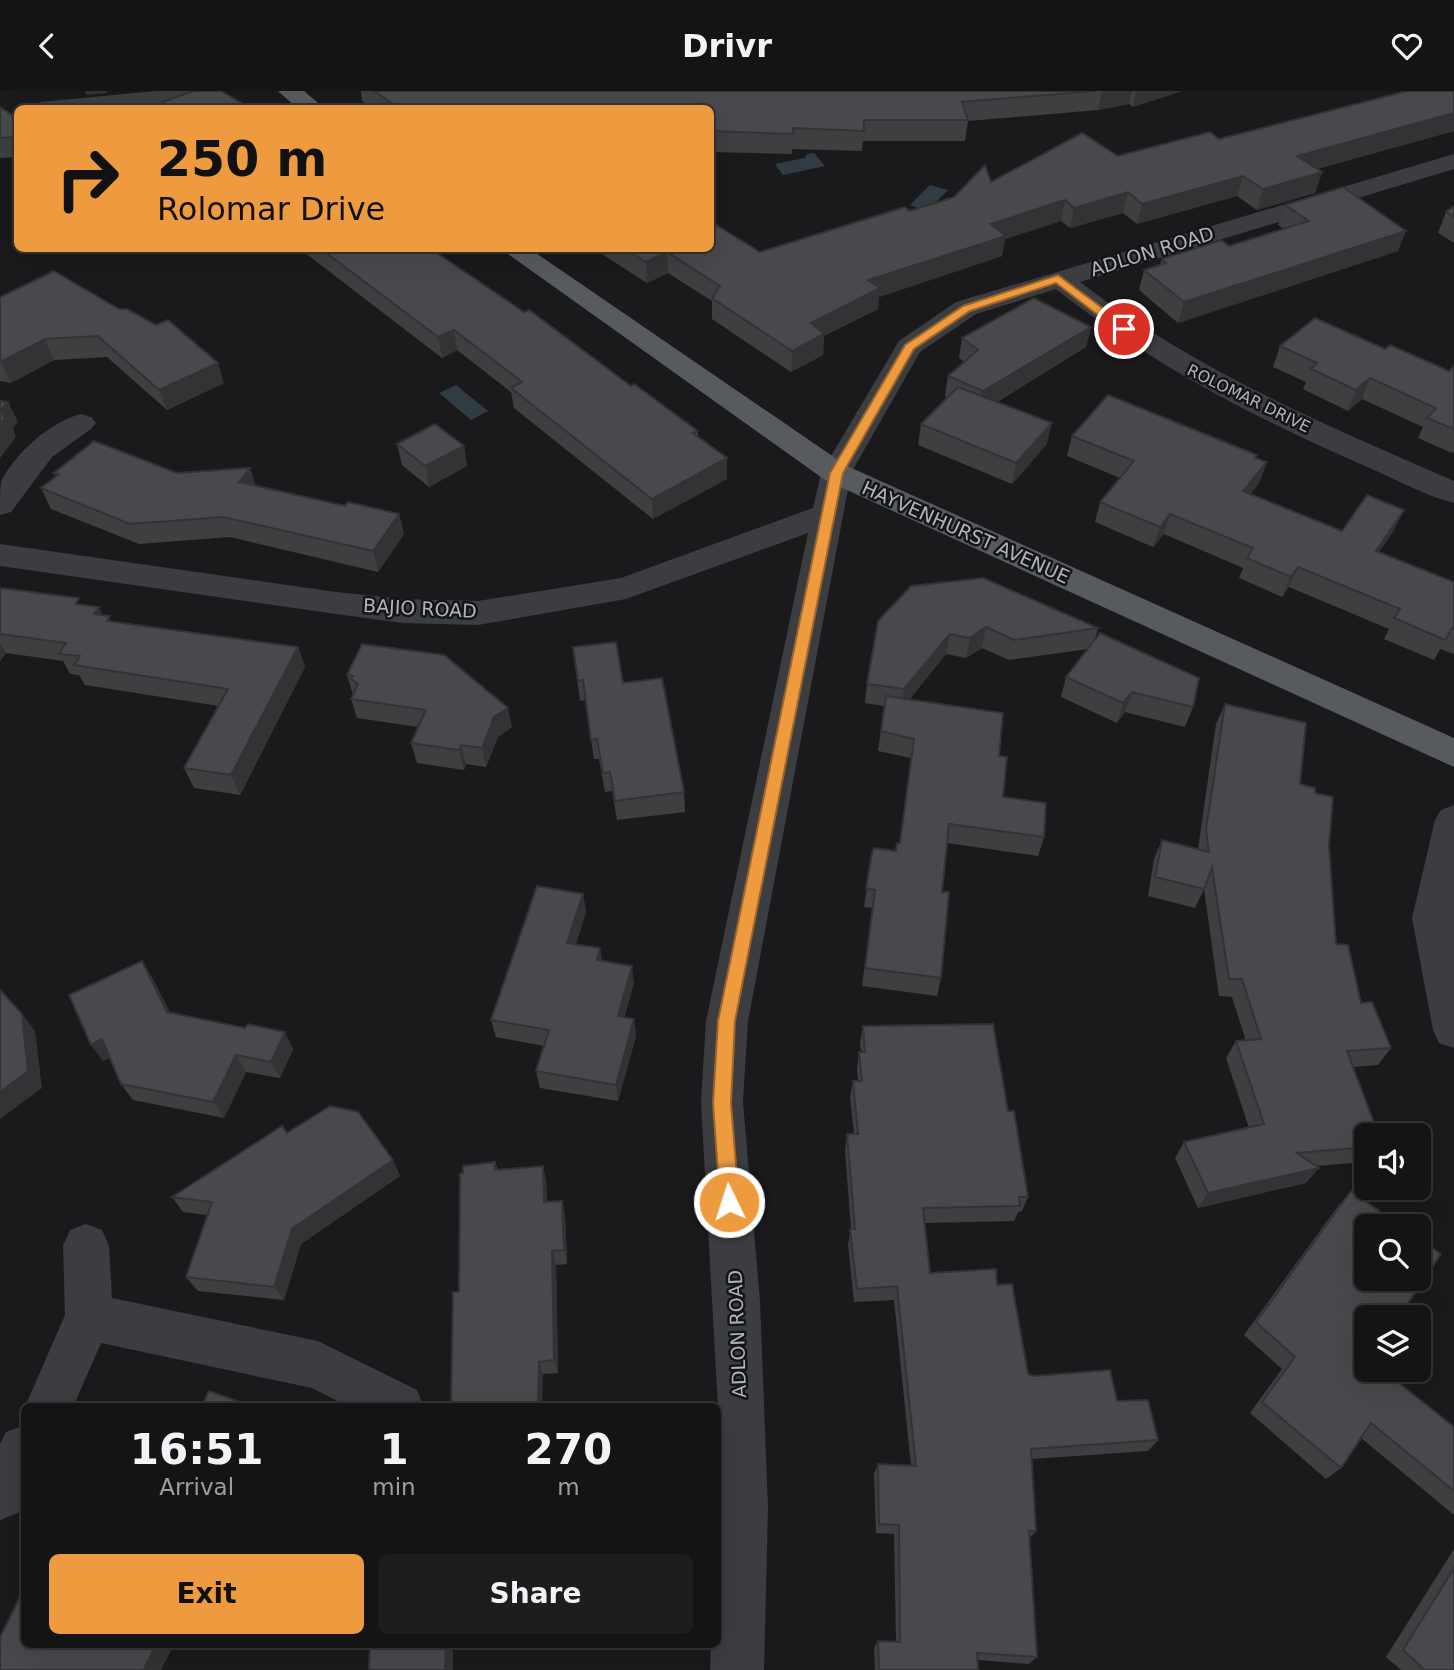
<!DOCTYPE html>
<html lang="en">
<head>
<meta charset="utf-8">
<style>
  :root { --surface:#141415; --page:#1d1d1e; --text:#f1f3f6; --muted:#9d9ea0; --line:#333334; --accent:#ee9b40 }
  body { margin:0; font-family:"DejaVu Sans",sans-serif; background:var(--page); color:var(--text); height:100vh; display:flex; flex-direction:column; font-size:26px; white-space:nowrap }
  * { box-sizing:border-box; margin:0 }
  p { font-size:23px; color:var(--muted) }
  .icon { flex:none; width:38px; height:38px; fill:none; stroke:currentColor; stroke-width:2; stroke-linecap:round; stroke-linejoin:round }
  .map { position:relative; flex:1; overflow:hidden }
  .sheet { position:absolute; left:21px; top:1312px; width:700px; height:245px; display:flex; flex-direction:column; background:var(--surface); border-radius:10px; box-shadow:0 7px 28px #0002,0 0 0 2px var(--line) }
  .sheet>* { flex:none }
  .guide { position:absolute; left:14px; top:14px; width:700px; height:147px; border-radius:10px; box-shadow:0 7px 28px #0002,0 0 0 2px var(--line); background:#ee9b40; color:#111; overflow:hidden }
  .controls { position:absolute; left:1354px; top:1032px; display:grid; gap:14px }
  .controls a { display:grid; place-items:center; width:77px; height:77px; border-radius:10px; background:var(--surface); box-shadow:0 7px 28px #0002,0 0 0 2px var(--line); font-size:35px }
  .pin { position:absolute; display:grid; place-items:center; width:60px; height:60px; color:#fff; margin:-30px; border:4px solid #fff; border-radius:50%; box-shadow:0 2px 7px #0007 }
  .me { position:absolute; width:77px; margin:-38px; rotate:356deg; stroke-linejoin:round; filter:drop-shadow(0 0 5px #0008) }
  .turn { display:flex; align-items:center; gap:24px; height:147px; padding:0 28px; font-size:32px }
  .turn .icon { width:91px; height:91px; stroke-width:2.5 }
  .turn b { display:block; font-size:49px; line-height:60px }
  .eta { display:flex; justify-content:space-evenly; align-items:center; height:119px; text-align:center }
  .eta b { font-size:42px; font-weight:700; line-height:49px }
  .button { display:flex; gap:14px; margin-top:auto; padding:14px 28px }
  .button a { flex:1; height:80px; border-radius:10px; background:var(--accent); color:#111; font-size:28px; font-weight:700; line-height:80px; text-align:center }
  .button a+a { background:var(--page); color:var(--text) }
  header { display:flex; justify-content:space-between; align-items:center; height:91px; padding:0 28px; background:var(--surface); font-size:32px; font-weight:700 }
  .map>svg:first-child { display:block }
  .water { fill:#303c41 }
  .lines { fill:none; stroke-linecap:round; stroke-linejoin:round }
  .minor { fill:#3b3d41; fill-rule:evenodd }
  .major { fill:#575b60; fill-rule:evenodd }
  .wall { fill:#3d3f41 }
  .shaded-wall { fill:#323335 }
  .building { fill:#47494c; stroke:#323335; stroke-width:2 }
  .route { fill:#ee9b40; stroke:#9b652a; stroke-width:2 }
  .labels { text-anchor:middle; stroke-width:5; stroke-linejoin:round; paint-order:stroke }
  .far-street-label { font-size:16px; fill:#adb4bc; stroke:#151517 }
  .street-label { font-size:19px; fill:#adb4bc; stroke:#151517 }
</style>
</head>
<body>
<header><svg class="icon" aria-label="back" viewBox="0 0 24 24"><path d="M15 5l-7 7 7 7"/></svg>Drivr<svg class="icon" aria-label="heart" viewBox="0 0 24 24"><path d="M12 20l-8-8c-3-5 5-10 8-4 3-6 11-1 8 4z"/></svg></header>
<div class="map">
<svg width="1454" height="1579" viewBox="0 0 1454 1579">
  <rect width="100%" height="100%" fill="#1a1a1c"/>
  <g class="water">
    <polygon points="814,62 825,75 783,84 775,73 805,67 807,63"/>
    <polygon points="930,94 948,99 927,120 910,114"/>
    <polygon points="456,294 488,320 471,329 439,302"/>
  </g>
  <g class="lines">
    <g class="minor">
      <polygon points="155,0 196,0 193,5 134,18 29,18 40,11"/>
      <path d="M1454,63V78L1080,191C1196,280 1321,332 1454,390V412C1420,403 1388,384 1356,371C1249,324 1148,271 1056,198L976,223L920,261L851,382L748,930L743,1011L760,1210L768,1417L764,1579H710L711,1554H718V1316L701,1011L706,930L808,442L626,508L478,534L403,532L336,523L0,475V453L336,501L403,508L478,510L621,487L813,417L821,382L899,250L956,211Z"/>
      <path d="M81,323L91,326L96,332L91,338L52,366L11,421L0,424C0,415 0,399 1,391C15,362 50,331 81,323Z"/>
      <polygon points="1454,714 1454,957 1439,952 1433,939 1412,827 1435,729 1441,719"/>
      <polygon points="86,1133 102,1139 109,1155 112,1207 318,1250 417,1299 424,1316 349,1316 312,1297 101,1252 73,1316 24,1318 65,1224 63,1155 70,1139"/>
      <polygon points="24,1334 24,1409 18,1422 0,1429 0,1353 6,1341"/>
    </g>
    <g class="major">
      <polygon points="278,0 304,0 325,18 298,18"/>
      <polygon points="501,158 530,158 847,375 1454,647 1454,676 825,389"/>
    </g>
  </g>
  <g class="wall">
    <polygon points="361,0 1182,0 1133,16 1129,13 1098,19 968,30 965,50 863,50 862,60 792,58 792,63 710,61 710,18 374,18 362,10"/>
    <polygon points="1454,0 1454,40 1317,78 1322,81 1315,102 1257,119 1237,105 1137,133 1123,122 1070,137 1061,130 1005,148 1002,165 879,206 878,218 824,245 823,264 791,281 712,228 712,210 668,182 647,192 594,158 710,158 760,161 909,120 954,106 991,91 1118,65 1219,48"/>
    <polygon points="0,16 18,29 18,66 0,67"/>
    <polygon points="1285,114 1398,160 1178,232 1139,199 1144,179 1160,173 1162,168 1229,155 1284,138 1278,134"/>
    <polygon points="1454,115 1454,152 1438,142 1446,121"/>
    <polygon points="300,158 431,158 698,340 698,346 727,388 653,428 514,317 511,301 457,259 442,267"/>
    <polygon points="0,206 224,292 167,319 107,266 54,269 11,292 0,290"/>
    <polygon points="1091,236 1086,256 997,311 1047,353 1012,393 918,354 921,333 948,307 945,305 948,285 964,271 959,267 962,247"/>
    <polygon points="1280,255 1385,258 1449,280 1454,275 1454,360 1452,362 1418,347 1423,336 1362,308 1348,320 1303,298 1306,291 1273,276"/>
    <polygon points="1072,345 1256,367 1267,371 1259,392 1250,403 1342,440 1404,419 1394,439 1379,461 1454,491 1454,563 1440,558 1434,569 1384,548 1389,538 1289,496 1282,506 1239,487 1243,477 1164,443 1153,456 1095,431 1100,411 1120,387 1067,365"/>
    <polygon points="397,353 464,355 467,375 429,396 402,374"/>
    <polygon points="54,382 177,382 256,395 345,415 399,423 404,443 378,481 230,446 139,453 51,418 41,397 56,385"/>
    <polygon points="911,495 1098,537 1095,549 1193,616 1185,636 1125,621 1117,632 1061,606 1066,586 1088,558 1009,569 982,557 966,567 946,563 909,609 999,665 1003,706 1044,746 1038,765 947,752 942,801 941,887 937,905 862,895 872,817 864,816 872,762 896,760 900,752 911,667 878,660 884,615 865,612 867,593"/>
    <polygon points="0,497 82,514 112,530 298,556 305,576 240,704 194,697 184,677 219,615 85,594 79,584 70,583 63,570 6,562 0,570"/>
    <polygon points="362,553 512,636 498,646 486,676 466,673 464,679 417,672 411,652 418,636 357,627 351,608 353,604 347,584"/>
    <polygon points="573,556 623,592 684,701 685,721 617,729 612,700 605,701 599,668 594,668 585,609 580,610"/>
    <polygon points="1225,613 1300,693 1315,702 1329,755 1336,853 1361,912 1391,957 1378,974 1353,976 1367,1045 1367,1071 1315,1075 1306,1092 1198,1117 1175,1067 1184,1051 1249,1037 1226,967 1236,950 1246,950 1232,906 1219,905 1204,798 1195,817 1148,805 1154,768 1162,749 1198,758 1216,633"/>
    <polygon points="583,803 586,821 576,853 602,870 634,892 624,926 634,928 636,945 618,1010 540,997 536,980 544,955 496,946 491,929"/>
    <polygon points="142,870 153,888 170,922 293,958 280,987 246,981 224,1027 133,1009 121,993 110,967 103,970"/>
    <polygon points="863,935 1008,1020 1028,1106 1022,1120 1018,1121 1014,1130 925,1132 930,1182 997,1194 1028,1283 1117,1310 1158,1349 1148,1360 1032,1368 1036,1440 1029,1448 1037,1566 1029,1573 978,1569 978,1579 875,1579 874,1557 878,1550 896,1551 894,1443 876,1442 874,1383 878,1373 911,1375 894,1209 854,1211 848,1153 851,1138 845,1059 847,1043 854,1043 850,1006 853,990 858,990 857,978 859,961 861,961 860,952"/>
    <polygon points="287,1042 393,1069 400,1085 301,1153 284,1209 198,1200 186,1186 207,1124 183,1121 172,1106"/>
    <polygon points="495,1071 498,1079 543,1075 546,1090 547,1111 562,1110 565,1124 567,1173 556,1174 558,1282 543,1283 459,1201 463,1082"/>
    <polygon points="1351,1100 1367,1227 1367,1279 1454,1336 1454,1424 1361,1347 1341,1377 1326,1388 1250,1322 1282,1278 1244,1244 1338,1115"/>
    <polygon points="1454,1458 1454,1579 1401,1579 1386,1566"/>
  </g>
  <g class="shaded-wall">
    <polygon points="85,0 107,0 107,2 87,4"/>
    <polygon points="1102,0 1132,0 1129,13 1098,19"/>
    <polygon points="1136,0 1182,0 1133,16"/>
    <polygon points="411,13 412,18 399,18"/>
    <polygon points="1454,22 1454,40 1291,85 1297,65"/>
    <polygon points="1322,81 1315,102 1257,119 1263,98"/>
    <polygon points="1243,85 1237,105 1137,133 1142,113"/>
    <polygon points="1128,101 1123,122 1070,137 1074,117"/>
    <polygon points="1065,109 1061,130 1005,148 1002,165 879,206 878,218 824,245 823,264 791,281 792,260 811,232 868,189 991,133"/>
    <polygon points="1406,140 1398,160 1178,232 1184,211"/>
    <polygon points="667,161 668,182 647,192 646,171"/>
    <polygon points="1091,236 1086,256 979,321 983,300"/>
    <polygon points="454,239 457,259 442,267 438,246"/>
    <polygon points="45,248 54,269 11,292 1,271"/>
    <polygon points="218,272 224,292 167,319 159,299"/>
    <polygon points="1370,287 1362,308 1348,320 1356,299"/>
    <polygon points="8,311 18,331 13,337 16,346 0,367 0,320"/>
    <polygon points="1052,332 1047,353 1012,393 1016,372"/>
    <polygon points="464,355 467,375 429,396 425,375"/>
    <polygon points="727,367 727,388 653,428 652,408"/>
    <polygon points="1267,371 1259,392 1236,421 1243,400"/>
    <polygon points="250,377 257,398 239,391"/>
    <polygon points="1404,419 1394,439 1366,480 1376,460"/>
    <polygon points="399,423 404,443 378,481 373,460"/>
    <polygon points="1170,423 1164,443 1153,456 1160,436"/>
    <polygon points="1298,476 1289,496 1282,506 1291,486"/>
    <polygon points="99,516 108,536 94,523"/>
    <polygon points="986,536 982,557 966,567 970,547"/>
    <polygon points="950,543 946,563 901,618 904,598"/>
    <polygon points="0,552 6,562 0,570"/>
    <polygon points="298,556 305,576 240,704 231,684"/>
    <polygon points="1132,601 1125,621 1117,632 1123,612"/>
    <polygon points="508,617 512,636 498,646 486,676 482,657 494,626"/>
    <polygon points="461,654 466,673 464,679 459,659"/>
    <polygon points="583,803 586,821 570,870 567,852"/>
    <polygon points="600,857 603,875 597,869"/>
    <polygon points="142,870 153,888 178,938 167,921"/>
    <polygon points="632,875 634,892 620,943 618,925"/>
    <polygon points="22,923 35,940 42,997 0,1028 0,1001"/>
    <polygon points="634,928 636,945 618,1010 616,994"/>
    <polygon points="285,941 293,958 280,987 271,971"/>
    <polygon points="102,948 114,965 103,970 91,954"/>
    <polygon points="236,964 246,981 224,1027 213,1011"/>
    <polygon points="393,1069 400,1085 301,1153 284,1209 274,1196 292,1138"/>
    <polygon points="543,1075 546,1090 547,1126 544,1111"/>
    <polygon points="1319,1077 1306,1092 1198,1117 1208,1102"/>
    <polygon points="562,1110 565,1124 567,1173 564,1159"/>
    <polygon points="552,1160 556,1174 558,1282 554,1269"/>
    <polygon points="539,1271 543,1283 542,1316 538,1316"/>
    <polygon points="156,1554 174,1554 161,1579 147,1579 144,1578"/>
    <polygon points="446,1554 453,1554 453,1579 445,1579"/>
  </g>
  <g class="building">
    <polygon points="194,0 221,0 252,18 170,18 162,11"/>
    <polygon points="374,0 1095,0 962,11 968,29 864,29 864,40 793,37 793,43 710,40 710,18 658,18 638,14 635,18 418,18 411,13 399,17"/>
    <polygon points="1407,0 1454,0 1454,22 1297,65 1322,81 1263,98 1243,85 1142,113 1128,101 1074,117 1065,109 991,133 1006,145 868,189 880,197 811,232 824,243 792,260 712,207 720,195 667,161 646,171 625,158 710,158 710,130 760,161 905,116 909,120 954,106 985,74 991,91 1082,42 1118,65 1210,41 1219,48"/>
    <polygon points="0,16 18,28 18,46 0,47"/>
    <polygon points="1343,96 1406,140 1184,211 1144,179 1166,172 1162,168 1221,149 1229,155 1309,130 1285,114"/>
    <polygon points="1454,115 1454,126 1446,121"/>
    <polygon points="321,158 431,158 524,221 529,219 631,295 634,293 698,340 693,342 727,367 652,408 511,297 522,291 454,239 438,246"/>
    <polygon points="54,180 119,218 127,218 156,234 168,229 218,272 159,299 98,245 45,248 0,271 0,206"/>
    <polygon points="1034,207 1091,236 983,300 948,285 978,259 962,247"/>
    <polygon points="1315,227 1385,258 1390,254 1449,280 1454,275 1454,338 1427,327 1436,317 1370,287 1356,299 1311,278 1317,272 1280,255"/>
    <polygon points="958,296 1052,332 1016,372 921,333"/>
    <polygon points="1108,304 1257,364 1255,367 1267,371 1243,400 1342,440 1367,404 1404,419 1376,460 1454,491 1454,538 1452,537 1445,549 1394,527 1400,518 1298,476 1291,486 1247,467 1253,457 1170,423 1160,436 1100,411 1134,370 1072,345"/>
    <polygon points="0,310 8,311 0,320"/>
    <polygon points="0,321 5,322 3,325 6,326 0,333"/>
    <polygon points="435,333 464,355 425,375 397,353"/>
    <polygon points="94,350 177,382 250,377 239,391 345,415 348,411 399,423 373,460 223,426 130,433 41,397 59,383 54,382"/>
    <polygon points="983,487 1098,537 1014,549 986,536 970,547 950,543 904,598 867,593 878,530 911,495"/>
    <polygon points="0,497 79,507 76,513 99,516 94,523 110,525 107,530 298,556 231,684 184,677 228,598 74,574 80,565 59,563 66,552 0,543"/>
    <polygon points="1100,542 1199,587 1193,616 1132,601 1123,612 1066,586"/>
    <polygon points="616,551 623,592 662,587 684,701 615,710 610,681 603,682 597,648 591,649 583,589 578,590 573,556"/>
    <polygon points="362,553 444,564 508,617 494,626 482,657 461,654 459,659 411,652 426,619 351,608 358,593 351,588 353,585 347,584"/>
    <polygon points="886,605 1003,622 999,665 1007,666 1003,706 1046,712 1044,746 949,733 942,801 949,801 941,887 865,877 875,799 866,797 872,762 874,757 896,760 897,752 900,752 914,648 881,640"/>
    <polygon points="1225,613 1306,632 1300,693 1315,697 1315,702 1333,706 1329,755 1336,853 1348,854 1361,912 1372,911 1391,957 1347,960 1379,1045 1367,1045 1367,1056 1297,1062 1319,1077 1208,1102 1184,1051 1264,1033 1236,950 1261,948 1242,888 1229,888 1212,777 1204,798 1155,786 1162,749 1209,761 1206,739"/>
    <polygon points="537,795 583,803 567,852 600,857 597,869 632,875 618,925 634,928 616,994 536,980 549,939 491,929"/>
    <polygon points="142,870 167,921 245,937 248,933 285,941 271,971 236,964 213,1011 121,993 102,948 91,954 69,904"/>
    <polygon points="0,899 22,923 28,980 0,1001"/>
    <polygon points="993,933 1008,1020 1014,1020 1028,1106 1019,1106 1020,1115 923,1117 930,1182 996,1178 997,1194 1012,1193 1028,1283 1034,1285 1110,1279 1117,1310 1148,1309 1158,1349 1031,1358 1036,1440 1029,1440 1037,1566 977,1562 978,1579 879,1579 878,1550 900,1551 899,1434 879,1433 878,1373 916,1375 897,1195 857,1198 850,1138 855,1138 847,1043 858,1043 853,990 862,990 859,961 865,961 863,935"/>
    <polygon points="330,1015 358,1021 393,1069 292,1138 274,1196 186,1186 212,1111 172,1106 282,1035 287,1042"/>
    <polygon points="495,1071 495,1079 543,1075 544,1111 562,1110 564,1159 552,1160 554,1269 539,1271 538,1316 451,1316 453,1201 459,1201 460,1083 463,1082 463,1075"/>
    <polygon points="1351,1100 1402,1136 1367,1136 1367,1188 1419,1188 1419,1148 1441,1163 1398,1227 1367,1227 1367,1279 1383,1279 1454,1336 1454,1400 1371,1332 1341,1377 1262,1311 1295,1266 1256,1231"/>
    <polygon points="209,1300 254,1316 201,1316"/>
    <polygon points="1454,1477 1454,1579 1425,1579 1403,1559"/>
    <polygon points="24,1498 24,1554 156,1554 144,1578 147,1579 0,1579 0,1546"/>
    <polygon points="370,1554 446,1554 445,1579 369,1579"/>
  </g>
  <polygon class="route" points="1058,184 1128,236 1128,241 1120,241 1056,192 970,220 914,258 843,382 735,930 731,1012 739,1111 736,1117 729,1120 723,1117 720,1111 713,1012 718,930 830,382 905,254 963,215"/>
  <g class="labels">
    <g class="far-street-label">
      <text transform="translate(1249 307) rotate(26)" y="6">ROLOMAR DRIVE</text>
    </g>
    <g class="street-label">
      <text transform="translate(1152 160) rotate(-17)" y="7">ADLON ROAD</text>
      <text transform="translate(966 441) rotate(24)" y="7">HAYVENHURST AVENUE</text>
      <text transform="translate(420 517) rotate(3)" y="7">BAJIO ROAD</text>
      <text transform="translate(737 1243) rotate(-92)" y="7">ADLON ROAD</text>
    </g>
  </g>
</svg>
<div class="controls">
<a><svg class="icon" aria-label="sound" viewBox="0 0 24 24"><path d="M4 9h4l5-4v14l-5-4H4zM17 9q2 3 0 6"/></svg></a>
<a><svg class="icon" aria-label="search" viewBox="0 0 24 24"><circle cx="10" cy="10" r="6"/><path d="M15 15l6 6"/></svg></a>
<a><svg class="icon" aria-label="layers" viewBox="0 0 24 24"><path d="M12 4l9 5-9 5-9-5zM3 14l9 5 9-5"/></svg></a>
</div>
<div class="pin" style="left:1124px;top:238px;background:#d93025"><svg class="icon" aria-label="arrive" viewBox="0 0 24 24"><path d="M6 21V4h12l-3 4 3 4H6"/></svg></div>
<svg class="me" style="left:729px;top:1111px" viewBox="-20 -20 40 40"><circle r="17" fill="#ee9b40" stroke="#fff" stroke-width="3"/><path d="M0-11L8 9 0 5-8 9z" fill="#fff"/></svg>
<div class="guide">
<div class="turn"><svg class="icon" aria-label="right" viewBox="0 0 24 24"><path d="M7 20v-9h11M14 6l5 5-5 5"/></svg><div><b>250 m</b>Rolomar Drive</div></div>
</div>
<section class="sheet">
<div class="eta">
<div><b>16:51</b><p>Arrival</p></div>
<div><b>1</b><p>min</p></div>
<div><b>270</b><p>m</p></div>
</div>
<div class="button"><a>Exit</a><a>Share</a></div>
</section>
</div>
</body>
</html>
